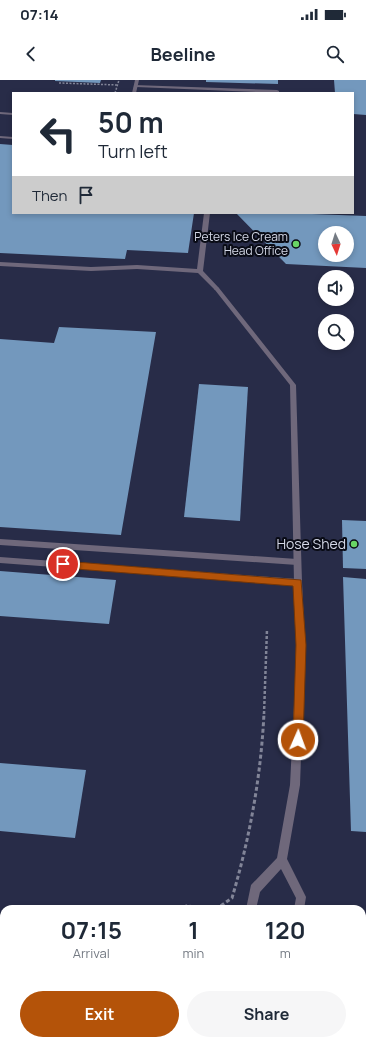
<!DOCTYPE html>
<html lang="en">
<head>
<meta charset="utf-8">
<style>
  :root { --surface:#fff; --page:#f6f6f7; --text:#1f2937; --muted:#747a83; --accent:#b45309 }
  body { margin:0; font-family:Manrope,sans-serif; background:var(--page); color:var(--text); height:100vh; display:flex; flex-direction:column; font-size:15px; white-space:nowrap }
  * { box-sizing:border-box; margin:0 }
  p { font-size:13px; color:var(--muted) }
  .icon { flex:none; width:22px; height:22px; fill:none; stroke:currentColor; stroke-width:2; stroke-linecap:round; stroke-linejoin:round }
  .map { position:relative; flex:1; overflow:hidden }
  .sheet { position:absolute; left:0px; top:825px; width:366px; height:140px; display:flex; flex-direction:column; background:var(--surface); border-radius:12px 12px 0 0; box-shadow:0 2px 6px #0003 }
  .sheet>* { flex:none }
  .banner { position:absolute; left:12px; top:12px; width:342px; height:122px; border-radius:0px; box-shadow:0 2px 6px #0003; background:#fff; color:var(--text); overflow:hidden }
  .needle { width:26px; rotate:176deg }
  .controls { position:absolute; left:318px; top:146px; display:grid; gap:8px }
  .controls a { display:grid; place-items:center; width:36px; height:36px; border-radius:50%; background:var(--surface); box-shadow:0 2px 6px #0003; font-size:20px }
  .pin { position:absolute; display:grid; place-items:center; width:34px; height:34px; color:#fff; margin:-17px; border:2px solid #fff; border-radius:50%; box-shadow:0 1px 4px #0007 }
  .me { position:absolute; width:44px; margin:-22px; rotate:2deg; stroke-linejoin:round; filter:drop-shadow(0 0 3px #0008) }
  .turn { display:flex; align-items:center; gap:14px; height:84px; padding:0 20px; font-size:18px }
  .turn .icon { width:52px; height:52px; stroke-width:2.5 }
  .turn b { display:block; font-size:28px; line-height:34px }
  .then { display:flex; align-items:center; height:38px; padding:0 20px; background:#0003; gap:8px; font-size:15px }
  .eta { display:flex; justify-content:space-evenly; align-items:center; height:68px; text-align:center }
  .eta b { font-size:24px; font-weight:700; line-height:28px }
  .action { display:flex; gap:8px; margin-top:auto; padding:8px 20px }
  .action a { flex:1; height:46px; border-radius:24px; background:var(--accent); color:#fff; font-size:16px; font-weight:700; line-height:46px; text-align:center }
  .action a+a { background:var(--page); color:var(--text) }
  .status { display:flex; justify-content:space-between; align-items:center; height:28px; padding:0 20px; background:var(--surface); direction:ltr }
  .status svg { height:11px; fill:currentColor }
  header { display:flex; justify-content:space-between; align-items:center; height:52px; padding:0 20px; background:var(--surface); font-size:18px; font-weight:700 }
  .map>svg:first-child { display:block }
  .built { fill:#282c48; fill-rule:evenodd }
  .building { fill:#7398bd; fill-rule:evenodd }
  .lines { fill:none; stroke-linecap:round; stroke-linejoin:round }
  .path-far2 { stroke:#828598; stroke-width:1.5; stroke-dasharray:2 1.5; stroke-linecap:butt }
  .path-far1 { stroke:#828598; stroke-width:2.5; stroke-dasharray:3 2; stroke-linecap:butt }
  .path { stroke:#828598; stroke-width:3; stroke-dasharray:4 2.5; stroke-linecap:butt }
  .lane { fill:#6f687b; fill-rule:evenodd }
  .street { fill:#6f687b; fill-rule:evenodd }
  .highway { fill:#dcc9fa; fill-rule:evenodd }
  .route { fill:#b45309; stroke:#753606 }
  .poi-dot { fill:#69d464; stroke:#090b15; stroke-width:1.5 }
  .labels { text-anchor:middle; stroke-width:4; stroke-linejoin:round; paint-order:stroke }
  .far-poi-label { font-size:12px; fill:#d4d8e7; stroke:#090b15; text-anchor:end }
  .poi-label { font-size:14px; fill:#d4d8e7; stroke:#090b15; text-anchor:end }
</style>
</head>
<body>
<div class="status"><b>07:14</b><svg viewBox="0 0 49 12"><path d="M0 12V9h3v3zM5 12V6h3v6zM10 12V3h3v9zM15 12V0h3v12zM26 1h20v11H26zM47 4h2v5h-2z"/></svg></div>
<header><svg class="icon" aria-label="back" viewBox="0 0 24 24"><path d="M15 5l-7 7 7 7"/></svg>Beeline<svg class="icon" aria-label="search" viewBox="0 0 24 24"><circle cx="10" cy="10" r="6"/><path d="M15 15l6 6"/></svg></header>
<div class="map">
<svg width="366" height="965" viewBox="0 0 366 965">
  <rect width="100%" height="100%" fill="#1d2037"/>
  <path class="built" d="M0,0H366V931H362V829H4V893L0,892ZM13,13H353V133H13ZM325,153H347V175H325ZM325,197H347V219H325ZM325,241H347V263H325Z"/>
  <g class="building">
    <polygon points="55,0 101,0 100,3 55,1"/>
    <polygon points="206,0 278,0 278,4 206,2"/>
    <polygon points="334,0 366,0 366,35 353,34 353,13 335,13"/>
    <polygon points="0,64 13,65 13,133 194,133 188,173 127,170 125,179 0,173"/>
    <path d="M236,133H285L366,136V188L286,184ZM325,153H347V175H325Z"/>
    <polygon points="59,247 156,252 121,455 0,447 0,259 54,263"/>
    <polygon points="199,304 248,307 240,441 184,437"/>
    <polygon points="342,440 366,441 366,489 343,488"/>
    <polygon points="0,491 116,500 109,544 0,536"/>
    <polygon points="343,497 366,499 366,752 351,751"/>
    <polygon points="0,683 86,690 75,758 0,751"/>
  </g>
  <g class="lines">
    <g class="path-far2">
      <polyline points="59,3 118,5"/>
      <polyline points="115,13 119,0"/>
    </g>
    <polyline class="path-far1" points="264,634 267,549"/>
    <g class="path">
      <path d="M186,829V826L216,829L232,818C250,757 261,696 264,633"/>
      <polyline points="0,880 4,880"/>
      <polyline points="362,950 366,948"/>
      <polyline points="196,961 196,965"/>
    </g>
    <g class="lane">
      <polygon points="134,5 277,10 279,11 279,13 136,7 134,7"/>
      <polygon points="0,56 13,57 13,59 0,58"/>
      <polygon points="204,133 210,133 203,191 219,208 219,210 215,210 198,193 137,189 91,191 0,186 0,182 91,187 137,185 197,189"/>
      <polygon points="0,459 297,479 300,480 301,482 300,484 297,485 0,465"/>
      <polygon points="0,477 298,499 301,500 302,502 301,504 298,505 0,483"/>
    </g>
    <g class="street">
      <polygon points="135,0 139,0 136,13 132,13"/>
      <polygon points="0,32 13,33 13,35 0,34"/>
      <polygon points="217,207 219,208 296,305 302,502 305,565 300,705 287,779 306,817 304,829 294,829 296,818 281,789 260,812 256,829 246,829 251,805 277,778 290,705 297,565 294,502 290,305 215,210 214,209"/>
      <rect x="231" y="961" width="12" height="4"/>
      <rect x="282" y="961" width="12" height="4"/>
    </g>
    <g class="highway">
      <polygon points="10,961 29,961 27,965 8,965"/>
      <polygon points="331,961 349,961 351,965 333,965"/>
    </g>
  </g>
  <polygon class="route" points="63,481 301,500 306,565 303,660 302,663 298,665 294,663 293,660 296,565 293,506 63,488 58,484"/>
  <g class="poi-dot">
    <circle cx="296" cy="164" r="4"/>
    <circle cx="354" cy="464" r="4"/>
  </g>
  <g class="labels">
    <g class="far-poi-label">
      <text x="288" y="161">Peters Ice Cream<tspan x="288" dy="14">Head Office</tspan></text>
    </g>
    <g class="poi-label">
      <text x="346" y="469">Hose Shed</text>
    </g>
  </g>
</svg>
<div class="controls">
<a><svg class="needle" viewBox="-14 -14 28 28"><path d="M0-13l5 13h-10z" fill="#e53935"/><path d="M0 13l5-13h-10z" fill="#747a83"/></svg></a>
<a><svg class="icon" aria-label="sound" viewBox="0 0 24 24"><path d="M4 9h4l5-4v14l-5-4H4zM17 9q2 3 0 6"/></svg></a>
<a><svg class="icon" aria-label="search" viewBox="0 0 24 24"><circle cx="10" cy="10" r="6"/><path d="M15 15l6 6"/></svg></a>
</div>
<div class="pin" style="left:63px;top:484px;background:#d93025"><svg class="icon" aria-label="arrive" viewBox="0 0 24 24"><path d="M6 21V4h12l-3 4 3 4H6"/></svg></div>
<svg class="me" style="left:298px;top:660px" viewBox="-20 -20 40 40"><circle r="17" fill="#b45309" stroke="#fff" stroke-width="3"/><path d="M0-11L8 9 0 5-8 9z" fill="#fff"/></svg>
<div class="banner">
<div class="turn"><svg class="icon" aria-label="left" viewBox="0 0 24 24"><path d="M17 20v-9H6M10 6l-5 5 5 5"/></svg><div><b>50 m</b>Turn left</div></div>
<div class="then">Then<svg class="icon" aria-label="arrive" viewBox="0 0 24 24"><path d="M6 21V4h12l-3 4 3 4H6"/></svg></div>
</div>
<section class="sheet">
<div class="eta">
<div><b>07:15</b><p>Arrival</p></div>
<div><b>1</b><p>min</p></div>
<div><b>120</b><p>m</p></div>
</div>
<div class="action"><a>Exit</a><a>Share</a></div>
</section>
</div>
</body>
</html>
